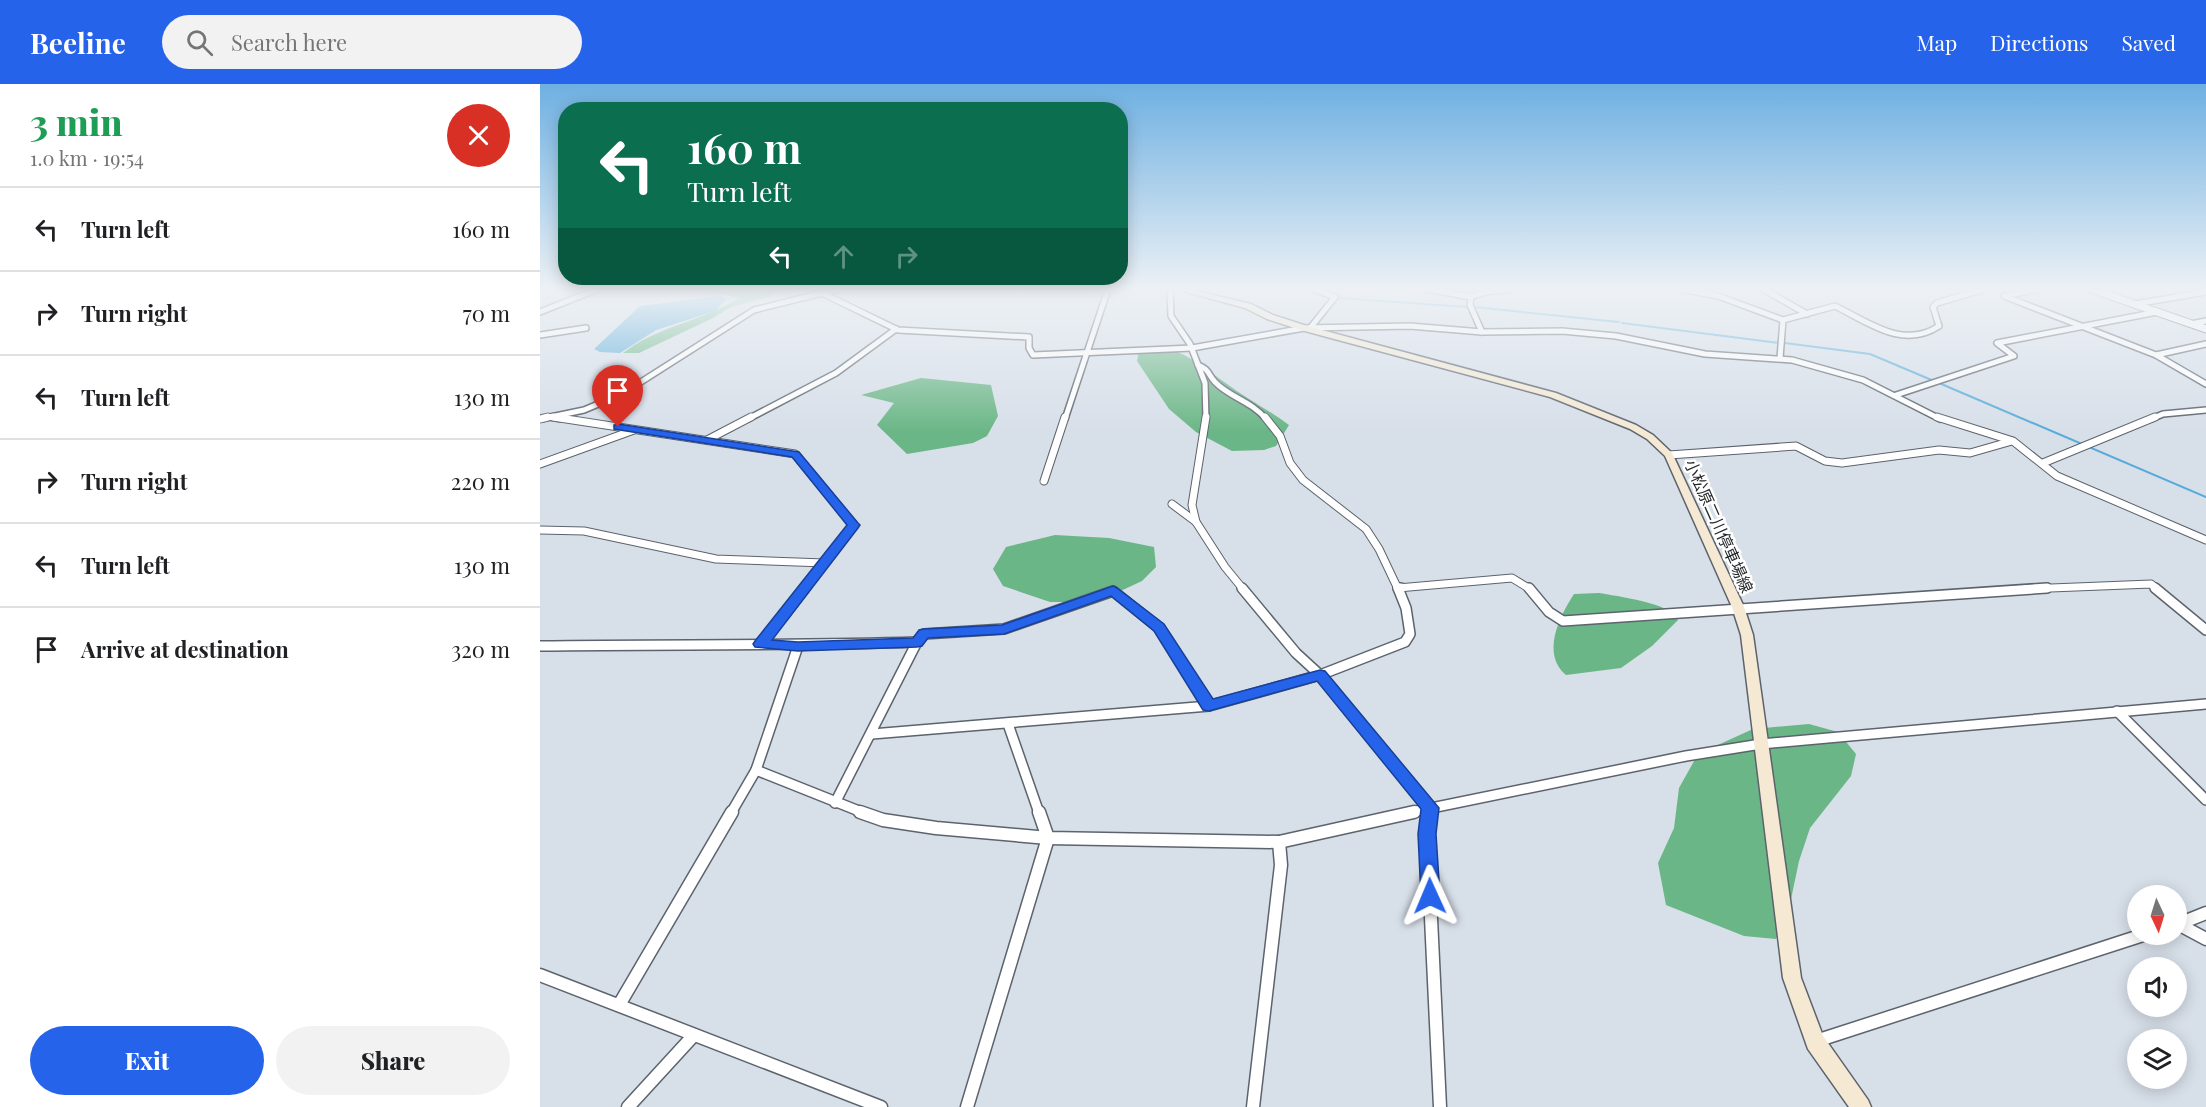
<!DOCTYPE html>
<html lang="en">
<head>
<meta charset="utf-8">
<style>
  :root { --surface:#fff; --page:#f2f2f2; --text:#202124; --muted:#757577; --line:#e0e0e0; --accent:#2563eb }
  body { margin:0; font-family:"Playfair Display","Noto Sans JP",serif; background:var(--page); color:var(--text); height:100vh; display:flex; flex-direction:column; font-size:22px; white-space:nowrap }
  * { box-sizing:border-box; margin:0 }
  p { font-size:20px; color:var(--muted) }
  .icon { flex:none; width:33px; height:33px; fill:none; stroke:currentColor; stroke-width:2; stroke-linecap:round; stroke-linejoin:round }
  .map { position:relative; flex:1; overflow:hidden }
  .drawer { display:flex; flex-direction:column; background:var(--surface); width:540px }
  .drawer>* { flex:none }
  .top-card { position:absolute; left:18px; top:18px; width:570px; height:183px; border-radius:24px; box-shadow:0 3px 15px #0003; background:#0b6e4f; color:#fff; overflow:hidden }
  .needle { width:39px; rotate:176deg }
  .tools { position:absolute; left:1587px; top:801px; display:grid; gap:12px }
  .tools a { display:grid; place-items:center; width:60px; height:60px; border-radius:50%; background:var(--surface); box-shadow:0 3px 15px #0003; font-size:30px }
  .pin { position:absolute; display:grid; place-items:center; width:51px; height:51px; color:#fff; margin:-62px -26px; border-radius:50% 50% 50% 0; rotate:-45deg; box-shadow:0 0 6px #0007 }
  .pin .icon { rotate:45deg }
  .me { position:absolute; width:66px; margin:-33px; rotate:359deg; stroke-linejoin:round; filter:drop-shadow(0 0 4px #0008) }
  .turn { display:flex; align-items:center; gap:21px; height:126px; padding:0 30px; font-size:27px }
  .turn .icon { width:78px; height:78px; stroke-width:2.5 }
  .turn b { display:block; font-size:42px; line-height:51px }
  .lanes { display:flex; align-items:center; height:57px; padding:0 30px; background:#0003; justify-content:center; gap:30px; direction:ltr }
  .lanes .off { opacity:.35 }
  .round { display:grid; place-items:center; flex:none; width:63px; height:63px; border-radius:32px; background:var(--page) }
  .headline { display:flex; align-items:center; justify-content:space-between; height:102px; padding:0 30px }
  h1 { font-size:36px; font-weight:800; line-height:45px; color:#1e9e55 }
  .button { display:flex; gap:12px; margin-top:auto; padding:12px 30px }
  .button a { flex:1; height:69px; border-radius:36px; background:var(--accent); color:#fff; font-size:24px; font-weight:800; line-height:69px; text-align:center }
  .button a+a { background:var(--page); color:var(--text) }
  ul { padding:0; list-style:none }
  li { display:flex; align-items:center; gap:18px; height:84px; padding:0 30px; border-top:2px solid var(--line) }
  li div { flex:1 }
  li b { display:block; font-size:22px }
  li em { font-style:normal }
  header { display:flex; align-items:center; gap:36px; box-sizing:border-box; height:84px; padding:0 30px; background:var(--accent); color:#fff }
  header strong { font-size:28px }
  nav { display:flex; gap:33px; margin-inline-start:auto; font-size:21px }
  .search { width:420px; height:54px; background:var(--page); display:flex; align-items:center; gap:15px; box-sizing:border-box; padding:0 21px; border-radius:33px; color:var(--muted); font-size:22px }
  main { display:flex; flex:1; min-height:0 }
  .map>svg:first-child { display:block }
  .forest { fill:#6ab686 }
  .water { fill:#57abd8 }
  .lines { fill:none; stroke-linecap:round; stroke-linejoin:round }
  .stream { stroke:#57abd8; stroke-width:2 }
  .minor-far3-casing { stroke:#5c636c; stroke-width:8 }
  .minor-far2-casing { stroke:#5c636c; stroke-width:9 }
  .minor-far1-casing { stroke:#5c636c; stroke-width:12 }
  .minor-casing { stroke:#5c636c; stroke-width:15 }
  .tertiary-casing { stroke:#5c636c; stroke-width:9 }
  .secondary-casing { stroke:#5c636c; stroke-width:3 }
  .minor-far3 { stroke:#fff; stroke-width:5 }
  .minor-far2 { stroke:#fff; stroke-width:7 }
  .minor-far1 { stroke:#fff; stroke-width:9 }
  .minor { stroke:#fff; stroke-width:12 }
  .tertiary { stroke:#fff; stroke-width:7 }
  .secondary { fill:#f5e9d4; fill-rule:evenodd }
  .route { fill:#2563eb; stroke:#184099; stroke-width:1.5 }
  .labels { text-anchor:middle; stroke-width:5; stroke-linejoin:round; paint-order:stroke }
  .street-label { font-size:16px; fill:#24272b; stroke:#fff }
</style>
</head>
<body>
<header>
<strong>Beeline</strong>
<div class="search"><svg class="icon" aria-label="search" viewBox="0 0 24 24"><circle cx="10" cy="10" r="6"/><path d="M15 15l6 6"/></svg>Search here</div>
<nav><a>Map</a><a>Directions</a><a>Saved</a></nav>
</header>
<main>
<section class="drawer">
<div class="headline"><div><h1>3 min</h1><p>1.0 km · 19:54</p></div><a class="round" style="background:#d93025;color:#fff"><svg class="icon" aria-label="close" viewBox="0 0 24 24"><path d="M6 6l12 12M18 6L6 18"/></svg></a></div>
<ul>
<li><svg class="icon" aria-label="left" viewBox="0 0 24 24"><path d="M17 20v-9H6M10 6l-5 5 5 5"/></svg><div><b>Turn left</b></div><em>160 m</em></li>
<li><svg class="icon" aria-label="right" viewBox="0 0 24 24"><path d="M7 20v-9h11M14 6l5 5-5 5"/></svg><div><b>Turn right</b></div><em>70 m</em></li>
<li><svg class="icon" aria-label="left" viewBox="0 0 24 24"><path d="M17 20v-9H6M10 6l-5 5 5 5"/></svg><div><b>Turn left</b></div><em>130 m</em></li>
<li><svg class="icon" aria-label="right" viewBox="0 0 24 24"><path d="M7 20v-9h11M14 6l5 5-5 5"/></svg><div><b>Turn right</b></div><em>220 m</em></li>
<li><svg class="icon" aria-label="left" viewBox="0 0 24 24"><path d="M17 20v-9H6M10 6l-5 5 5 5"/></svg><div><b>Turn left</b></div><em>130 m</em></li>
<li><svg class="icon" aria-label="arrive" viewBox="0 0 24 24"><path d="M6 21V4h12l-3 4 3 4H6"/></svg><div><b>Arrive at destination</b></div><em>320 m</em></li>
</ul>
<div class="button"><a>Exit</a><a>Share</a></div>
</section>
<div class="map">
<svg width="1666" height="1023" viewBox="0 0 1666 1023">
  <rect width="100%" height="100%" fill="#d7dfe9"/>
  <g class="forest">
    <path d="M178,205H248L226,214L191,223L173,234L99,269H83C118,242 163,237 199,214L178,209Z"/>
    <path d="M615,262C645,266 663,283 687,300C707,315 729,326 749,341L736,362L724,366L692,367L656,348L629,325L597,277L599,267Z"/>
    <polygon points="381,294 451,301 458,332 447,352 433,359 367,370 337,341 354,319 321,311"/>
    <polygon points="515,451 569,454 614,463 616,483 602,497 557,518 510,518 463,502 453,485 466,463"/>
    <path d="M1059,509C1075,512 1133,519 1138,536L1112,562L1081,584L1026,591C1001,570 1019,533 1034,510Z"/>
    <polygon points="1269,640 1298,648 1316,670 1311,692 1270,744 1259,777 1250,820 1236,855 1204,852 1126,821 1118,779 1134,744 1139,704 1158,670 1213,645"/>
  </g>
  <polygon class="water" points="179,212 187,215 175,227 116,246 80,269 60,268 54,265 100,222"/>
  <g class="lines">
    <g class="stream">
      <polyline points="764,205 774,208"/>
      <polyline points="798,214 928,223"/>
      <polyline points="934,223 1079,238"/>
      <polyline points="1082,239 1239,259"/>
      <polyline points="1245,259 1330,270 1394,297"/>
      <polyline points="1399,299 1666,413"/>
    </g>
    <g class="minor-far3-casing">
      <g id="minor-far3">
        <polyline points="630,205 631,232 650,260 665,299 666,335"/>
        <polyline points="887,205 931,213 945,208 971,205"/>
        <path d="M1141,205L1178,212L1243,236L1295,222C1328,238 1363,266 1399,242L1393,223L1397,219L1445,205"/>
        <polyline points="1223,205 1267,230"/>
        <polyline points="1499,205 1464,212 1616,271 1666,300"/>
        <polyline points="282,209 358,246 489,253 489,264 493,271 652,264 764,244 870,242 942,248 1022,247 1076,252 1165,270 1252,276 1323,296 1400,335"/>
        <polyline points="931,213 930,221 942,248"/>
        <polyline points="1595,220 1666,208"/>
        <polyline points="0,228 58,205"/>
        <polyline points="1651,240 1666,237"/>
        <polyline points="771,243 795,213 773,205"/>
        <polyline points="0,251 46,244"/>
        <polyline points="1616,271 1666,260"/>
        <polyline points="1240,274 1243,236"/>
        <path d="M658,281C670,286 667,289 675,298C689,313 711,317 726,335"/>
        <polyline points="1356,311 1474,272 1457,259 1617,228"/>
        <polyline points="10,333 22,335"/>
        <polyline points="1,335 44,326 82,310 214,226 298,205"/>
        <polyline points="208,335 296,289 356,245"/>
        <polyline points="525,335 568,205"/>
        <polyline points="1611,335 1623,330 1666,326"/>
      </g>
    </g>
    <g class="minor-far2-casing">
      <g id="minor-far2">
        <polyline points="13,333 255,370 314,441 264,505"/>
        <polyline points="725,333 740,352 750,379 763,396 826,445 839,465 858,505"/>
        <polyline points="1397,333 1473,357 1517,392 1666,456"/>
        <polyline points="0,335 8,333"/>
        <polyline points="167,356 211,333"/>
        <polyline points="1129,371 1256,362 1285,377 1302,379 1399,366 1430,369 1472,357"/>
        <polyline points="1503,379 1615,333"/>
        <polyline points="0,380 94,346"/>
        <polyline points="504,397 525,333"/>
        <polyline points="632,420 656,438 685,483 703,505"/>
        <polyline points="656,438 652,421 666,333"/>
        <polyline points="0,446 44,447 176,475 285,479"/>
        <polyline points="858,504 972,494 990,505"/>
        <polyline points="1485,505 1611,500 1617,505"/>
      </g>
    </g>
    <g class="minor-far1-casing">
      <g id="minor-far1">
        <polyline points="702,504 756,569 780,591 890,724 889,729"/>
        <polyline points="858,504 861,504"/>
        <polyline points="989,504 1009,528 1023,537 1507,504"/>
        <polyline points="1615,504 1666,546"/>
        <polyline points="221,560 265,504"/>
        <path d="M0,562C126,560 251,562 377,558"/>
        <polyline points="1577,627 1666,716"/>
        <polyline points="468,640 499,729"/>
        <polyline points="332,650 669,622 780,591 865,558 870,550 866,524 858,504"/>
        <polyline points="216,686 324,729"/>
        <polyline points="295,719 377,558 384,550 464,545 573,507 619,544 669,622"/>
        <polyline points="191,729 216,686 258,562"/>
        <polyline points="867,729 1146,672 1221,660 1666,620"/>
      </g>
    </g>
    <g class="minor-casing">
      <g id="minor">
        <polyline points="320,728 343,736 396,744 508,754 739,758 874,728"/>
        <polyline points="890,728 887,750 900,1023"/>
        <polyline points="1638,840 1666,855"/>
        <polyline points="1636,841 1666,829"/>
        <polyline points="0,891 341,1023"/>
        <polyline points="79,921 192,728"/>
        <polyline points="1276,957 1606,850"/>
        <polyline points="88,1023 154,951"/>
        <polyline points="427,1023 508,754 499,728"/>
        <polyline points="713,1023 741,781 739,758"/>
      </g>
    </g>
    <g class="tertiary-casing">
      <polyline id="tertiary" points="1551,205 1666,245"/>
    </g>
    <g class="secondary-casing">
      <polygon id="secondary" points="638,205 648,205 711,220 733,231 767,242 1016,309 1096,341 1113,351 1132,369 1204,523 1213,551 1261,894 1283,952 1328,1016 1331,1023 1309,1023 1268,965 1243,894 1201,551 1192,523 1125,372 1107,355 1090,345 1010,313 761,246 727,235 705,224 639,206"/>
    </g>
    <use href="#minor-far3" class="minor-far3"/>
    <use href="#minor-far2" class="minor-far2"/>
    <use href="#minor-far1" class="minor-far1"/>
    <use href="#minor" class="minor"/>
    <use href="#tertiary" class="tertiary"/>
    <use href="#secondary" class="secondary"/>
  </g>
  <linearGradient id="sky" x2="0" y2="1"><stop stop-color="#6eb0e2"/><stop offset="0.59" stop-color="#edf1f5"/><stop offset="1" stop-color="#edf1f5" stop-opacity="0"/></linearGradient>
  <rect width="1666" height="348" fill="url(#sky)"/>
  <polygon class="route" points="78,340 259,368 318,439 320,441 318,444 232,556 258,558 373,554 379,546 384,545 462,541 573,502 577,504 624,540 673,615 780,586 785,587 899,724 896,750 900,812 897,818 890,820 883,818 881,812 878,750 881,725 777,597 669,627 663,626 614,547 571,512 464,550 388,554 382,562 377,563 258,567 215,563 213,560 215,557 307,441 252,373 74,345 74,341"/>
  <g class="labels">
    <g class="street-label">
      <text transform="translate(1179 442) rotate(66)" y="6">小松原二川停車場線</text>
    </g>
  </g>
</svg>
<div class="tools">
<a><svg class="needle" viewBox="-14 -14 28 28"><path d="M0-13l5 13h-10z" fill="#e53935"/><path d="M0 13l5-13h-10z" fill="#757577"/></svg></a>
<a><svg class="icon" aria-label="sound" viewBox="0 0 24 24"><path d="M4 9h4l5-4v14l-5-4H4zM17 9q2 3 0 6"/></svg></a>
<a><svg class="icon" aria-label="layers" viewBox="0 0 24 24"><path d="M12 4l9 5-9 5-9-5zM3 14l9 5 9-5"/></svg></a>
</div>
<div class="pin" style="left:78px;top:343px;background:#d93025"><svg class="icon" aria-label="arrive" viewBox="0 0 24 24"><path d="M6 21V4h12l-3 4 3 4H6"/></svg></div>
<svg class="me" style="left:890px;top:812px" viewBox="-20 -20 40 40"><path d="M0-17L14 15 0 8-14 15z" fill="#2563eb" stroke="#fff" stroke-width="4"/></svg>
<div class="top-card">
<div class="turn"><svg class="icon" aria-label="left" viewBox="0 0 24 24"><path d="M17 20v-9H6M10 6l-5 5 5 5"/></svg><div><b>160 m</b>Turn left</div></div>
<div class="lanes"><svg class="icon" aria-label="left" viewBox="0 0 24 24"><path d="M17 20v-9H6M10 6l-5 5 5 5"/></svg><svg class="icon off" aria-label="ahead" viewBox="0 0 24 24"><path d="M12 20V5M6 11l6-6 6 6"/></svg><svg class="icon off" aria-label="right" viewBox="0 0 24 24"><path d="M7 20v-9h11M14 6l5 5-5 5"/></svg></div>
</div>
</div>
</main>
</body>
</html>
